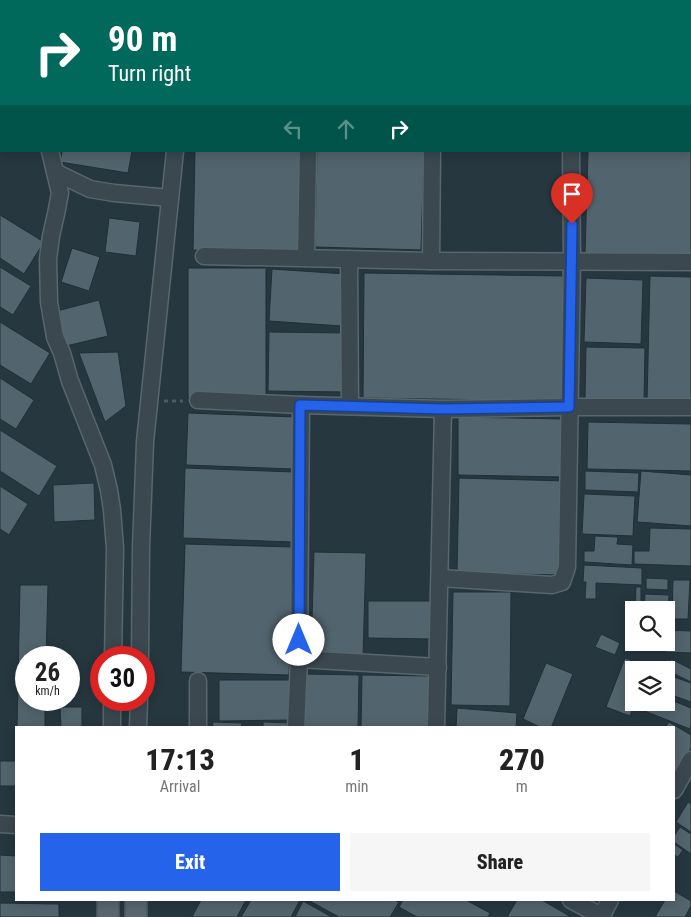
<!DOCTYPE html>
<html lang="en">
<head>
<meta charset="utf-8">
<style>
  :root { --surface:#fff; --page:#f6f6f6; --text:#222; --muted:#767676; --accent:#2563eb }
  body { margin:0; font-family:"Roboto Condensed",sans-serif; background:var(--page); color:var(--text); height:100vh; display:flex; flex-direction:column; font-size:19px; white-space:nowrap }
  * { box-sizing:border-box; margin:0 }
  p { font-size:16px; color:var(--muted) }
  .icon { flex:none; width:28px; height:28px; fill:none; stroke:currentColor; stroke-width:2; stroke-linecap:round; stroke-linejoin:round }
  .map { position:relative; flex:1; overflow:hidden }
  .drawer { position:absolute; left:15px; top:726px; width:660px; height:175px; display:flex; flex-direction:column; background:var(--surface); border-radius:0px; box-shadow:0 2px 12px #0003 }
  .drawer>* { flex:none }
  .top-card { position:absolute; left:0px; top:0px; width:691px; height:152px; box-shadow:0 2px 12px #0003; background:#00695c; color:#fff; overflow:hidden }
  .tools { position:absolute; left:625px; top:601px; display:grid; gap:10px }
  .tools a { display:grid; place-items:center; width:50px; height:50px; border-radius:0px; background:var(--surface); box-shadow:0 2px 12px #0003; font-size:25px }
  .speed { position:absolute; left:15px; top:646px; display:flex; gap:10px; font-size:25px; font-weight:700; text-align:center }
  .speed>* { display:grid; place-content:center; width:65px; height:65px; border-radius:50%; background:var(--surface); box-shadow:0 2px 12px #0003; line-height:1 }
  .speed small { font-size:12px; font-weight:400 }
  .speed .limit { border:8px solid #d22; background:#fff; color:#111 }
  .pin { position:absolute; display:grid; place-items:center; width:42px; height:42px; color:#fff; margin:-51px -21px; border-radius:50% 50% 50% 0; rotate:-45deg; box-shadow:0 0 5px #0007 }
  .pin .icon { rotate:45deg }
  .me { position:absolute; width:55px; margin:-28px; rotate:0deg; stroke-linejoin:round; filter:drop-shadow(0 0 4px #0008) }
  .turn { display:flex; align-items:center; gap:18px; height:105px; padding:0 25px; font-size:22px }
  .turn .icon { width:65px; height:65px; stroke-width:2.5 }
  .turn b { display:block; font-size:35px; line-height:42px }
  .lanes { display:flex; align-items:center; height:48px; padding:0 25px; background:#0003; justify-content:center; gap:25px; direction:ltr }
  .lanes .off { opacity:.35 }
  .eta { display:flex; justify-content:space-evenly; align-items:center; height:85px; text-align:center }
  .eta b { font-size:30px; font-weight:800; line-height:35px }
  .action { display:flex; gap:10px; margin-top:auto; padding:10px 25px }
  .action a { flex:1; height:58px; border-radius:0px; background:var(--accent); color:#fff; font-size:20px; font-weight:800; line-height:58px; text-align:center }
  .action a+a { background:var(--page); color:var(--text) }
  .map>svg:first-child { display:block }
  .building { fill:#52646d; stroke:#212f37 }
  .lines { fill:none; stroke-linecap:round; stroke-linejoin:round }
  .minor-casing { stroke:#58666d; stroke-width:19 }
  .major-casing { stroke:#47545c; stroke-width:24 }
  .path { stroke:#495f5d; stroke-width:3; stroke-dasharray:4 4; stroke-linecap:butt }
  .minor { stroke:#3b4850; stroke-width:16 }
  .major { stroke:#596770; stroke-width:21 }
  .route-casing { stroke:#184099; stroke-width:12 }
  .route { stroke:#2563eb; stroke-width:9 }
</style>
</head>
<body>
<div class="map">
<svg width="691" height="917" viewBox="0 0 691 917">
  <rect width="100%" height="100%" fill="#263740"/>
  <g class="building">
    <polygon points="63,0 96,0 95,1 62,1"/>
    <rect x="102" y="0" width="33" height="1"/>
    <rect x="221" y="0" width="112" height="1"/>
    <rect x="357" y="0" width="109" height="1"/>
    <rect x="490" y="0" width="108" height="1"/>
    <polygon points="624,0 691,0 691,40 690,40 690,1 624,1"/>
    <rect x="690" y="43" width="1" height="68"/>
    <polygon points="0,102 1,102 1,145 0,144"/>
    <polygon points="690,132 691,132 691,256 585,254 588,151 690,151"/>
    <polygon points="62,151 132,151 128,173 60,162"/>
    <polygon points="195,151 300,151 298,252 193,250"/>
    <polygon points="317,151 424,151 421,250 315,247"/>
    <polygon points="0,215 44,242 24,274 0,258"/>
    <polygon points="109,218 140,222 136,256 105,252"/>
    <polygon points="72,248 100,257 89,291 61,282"/>
    <polygon points="0,267 31,286 13,315 0,307"/>
    <rect x="188" y="268" width="78" height="130"/>
    <rect x="188" y="268" width="78" height="130"/>
    <polygon points="272,269 346,274 342,326 269,321"/>
    <polygon points="364,273 563,276 562,401 363,398"/>
    <polygon points="650,276 691,277 691,403 647,402"/>
    <polygon points="586,278 643,280 641,344 584,342"/>
    <polygon points="99,300 108,336 66,346 57,311"/>
    <polygon points="0,322 50,353 31,384 0,365"/>
    <polygon points="269,332 345,333 345,392 268,391"/>
    <polygon points="586,347 645,348 644,401 585,399"/>
    <polygon points="118,352 126,406 105,422 79,353"/>
    <polygon points="0,378 34,400 16,429 0,419"/>
    <polygon points="188,413 295,417 293,469 186,465"/>
    <polygon points="458,417 564,419 563,477 458,475"/>
    <polygon points="458,417 564,419 563,477 458,475"/>
    <polygon points="588,422 691,424 691,471 587,469"/>
    <polygon points="0,430 57,466 39,496 0,471"/>
    <polygon points="185,468 294,472 292,542 183,538"/>
    <polygon points="585,471 639,473 638,492 585,490"/>
    <polygon points="641,471 691,475 691,526 637,522"/>
    <polygon points="459,478 565,481 562,575 457,573"/>
    <polygon points="94,483 95,520 54,522 53,485"/>
    <polygon points="0,486 28,504 9,535 0,529"/>
    <polygon points="584,494 635,496 633,536 582,534"/>
    <polygon points="650,528 691,529 691,566 634,564 634,551 649,551"/>
    <polygon points="595,536 618,537 617,544 633,545 632,565 584,562 584,551 594,551"/>
    <polygon points="185,544 293,547 289,675 181,672"/>
    <polygon points="185,544 293,547 289,675 181,672"/>
    <polygon points="314,552 366,553 363,657 311,655"/>
    <polygon points="584,565 642,568 642,585 596,583 596,599 585,599 586,582 583,582"/>
    <polygon points="646,578 668,579 668,590 646,589"/>
    <polygon points="673,580 690,580 688,619 672,619"/>
    <polygon points="20,585 48,585 46,658 26,658 26,700 45,700 45,728 17,728"/>
    <polygon points="636,587 641,587 641,610 635,610"/>
    <polygon points="453,592 511,592 510,706 451,705"/>
    <polygon points="645,594 669,595 668,618 666,618 666,610 644,610"/>
    <polygon points="368,601 432,601 432,639 368,638"/>
    <polygon points="666,630 691,631 691,653 665,652 665,642 666,642"/>
    <polygon points="601,634 620,643 615,655 595,647"/>
    <polygon points="625,658 656,670 634,670 634,702 635,702 630,716 606,707"/>
    <polygon points="671,659 691,669 691,682 666,670"/>
    <polygon points="546,663 573,674 551,728 542,728 523,719"/>
    <polygon points="305,674 359,675 358,728 304,728"/>
    <polygon points="666,674 691,683 691,702 666,693"/>
    <polygon points="362,675 430,676 430,728 361,728"/>
    <polygon points="219,680 293,680 293,720 219,721"/>
    <polygon points="666,698 691,708 691,725 690,729 642,710 645,702 666,702"/>
    <polygon points="60,707 82,707 82,728 61,728"/>
    <polygon points="457,708 517,713 516,728 456,728"/>
    <polygon points="457,708 517,713 516,728 456,728"/>
    <polygon points="213,722 242,723 241,728 212,728"/>
    <polygon points="263,722 290,723 290,728 263,728"/>
    <polygon points="669,722 691,735 691,748 676,773 674,771 674,728 665,728"/>
    <rect x="0" y="761" width="16" height="25"/>
    <polygon points="688,802 691,804 691,832 676,822"/>
    <polygon points="680,827 691,834 691,854 674,842 674,836"/>
    <polygon points="674,844 683,850 678,857 674,855"/>
    <polygon points="0,855 16,856 16,892 0,892"/>
    <polygon points="674,891 691,901 691,906 685,917 655,917 665,900 674,900"/>
    <polygon points="201,900 246,900 237,917 192,917"/>
    <polygon points="251,900 300,900 291,917 241,917"/>
    <polygon points="308,900 394,900 399,902 390,917 339,917"/>
    <polygon points="403,900 466,900 490,913 488,917 417,917 399,907"/>
    <polygon points="517,900 542,900 571,917 507,917"/>
    <polygon points="303,901 332,917 295,917"/>
    <polygon points="0,903 59,904 59,917 0,917"/>
  </g>
  <g class="lines">
    <g class="minor-casing">
      <g id="minor">
        <polyline points="19,1 20,0"/>
        <polyline points="341,1 341,0"/>
        <polyline points="474,1 474,0"/>
        <polyline points="608,1 608,0"/>
        <polyline points="0,54 1,55"/>
        <polyline points="690,118 691,118"/>
        <polyline points="50,151 60,193 56,214 51,236 48,259 49,302 55,337 62,353 70,381 103,465 109,490 112,510 115,548 113,658"/>
        <polyline points="55,172 90,189 114,193 170,198"/>
        <polyline points="204,256 431,261 691,262"/>
        <polyline points="306,258 308,151"/>
        <polyline points="349,259 350,406"/>
        <polyline points="431,261 432,151"/>
        <polyline points="198,400 301,405 443,409 569,407 691,407"/>
        <polyline points="440,578 552,585 562,582 567,567 572,261 571,151"/>
        <polyline points="140,658 141,548 145,442 175,151"/>
        <polyline points="299,659 438,667"/>
        <polyline points="198,681 198,728"/>
        <polyline points="112,728 112,700"/>
        <polyline points="138,728 139,700"/>
        <polyline points="296,728 299,659 301,405"/>
        <polyline points="436,728 443,409"/>
        <polyline points="674,790 691,760"/>
        <polyline points="0,824 16,825"/>
        <polyline points="571,900 603,917"/>
        <polyline points="601,917 610,900"/>
      </g>
    </g>
    <g class="major-casing">
      <g id="major">
        <polyline points="108,917 108,900"/>
        <polyline points="136,917 136,900"/>
      </g>
    </g>
    <polyline class="path" points="164,401 183,401"/>
    <use href="#minor" class="minor"/>
    <use href="#major" class="major"/>
  </g>
  <g class="lines">
    <g class="route-casing">
      <polyline id="route" points="299,640 300,405 443,409 569,407 572,224"/>
    </g>
    <use href="#route" class="route"/>
  </g>
</svg>
<div class="tools">
<a><svg class="icon" aria-label="search" viewBox="0 0 24 24"><circle cx="10" cy="10" r="6"/><path d="M15 15l6 6"/></svg></a>
<a><svg class="icon" aria-label="layers" viewBox="0 0 24 24"><path d="M12 4l9 5-9 5-9-5zM3 14l9 5 9-5"/></svg></a>
</div>
<div class="speed"><div>26<small>km/h</small></div><div class="limit">30</div></div>
<div class="pin" style="left:572px;top:224px;background:#d93025"><svg class="icon" aria-label="arrive" viewBox="0 0 24 24"><path d="M6 21V4h12l-3 4 3 4H6"/></svg></div>
<svg class="me" style="left:299px;top:640px" viewBox="-20 -20 40 40"><circle r="19" fill="#fff"/><path d="M0-13L10 11 0 6-10 11z" fill="#2563eb"/></svg>
<div class="top-card">
<div class="turn"><svg class="icon" aria-label="right" viewBox="0 0 24 24"><path d="M7 20v-9h11M14 6l5 5-5 5"/></svg><div><b>90 m</b>Turn right</div></div>
<div class="lanes"><svg class="icon off" aria-label="left" viewBox="0 0 24 24"><path d="M17 20v-9H6M10 6l-5 5 5 5"/></svg><svg class="icon off" aria-label="ahead" viewBox="0 0 24 24"><path d="M12 20V5M6 11l6-6 6 6"/></svg><svg class="icon" aria-label="right" viewBox="0 0 24 24"><path d="M7 20v-9h11M14 6l5 5-5 5"/></svg></div>
</div>
<section class="drawer">
<div class="eta">
<div><b>17:13</b><p>Arrival</p></div>
<div><b>1</b><p>min</p></div>
<div><b>270</b><p>m</p></div>
</div>
<div class="action"><a>Exit</a><a>Share</a></div>
</section>
</div>
</body>
</html>
